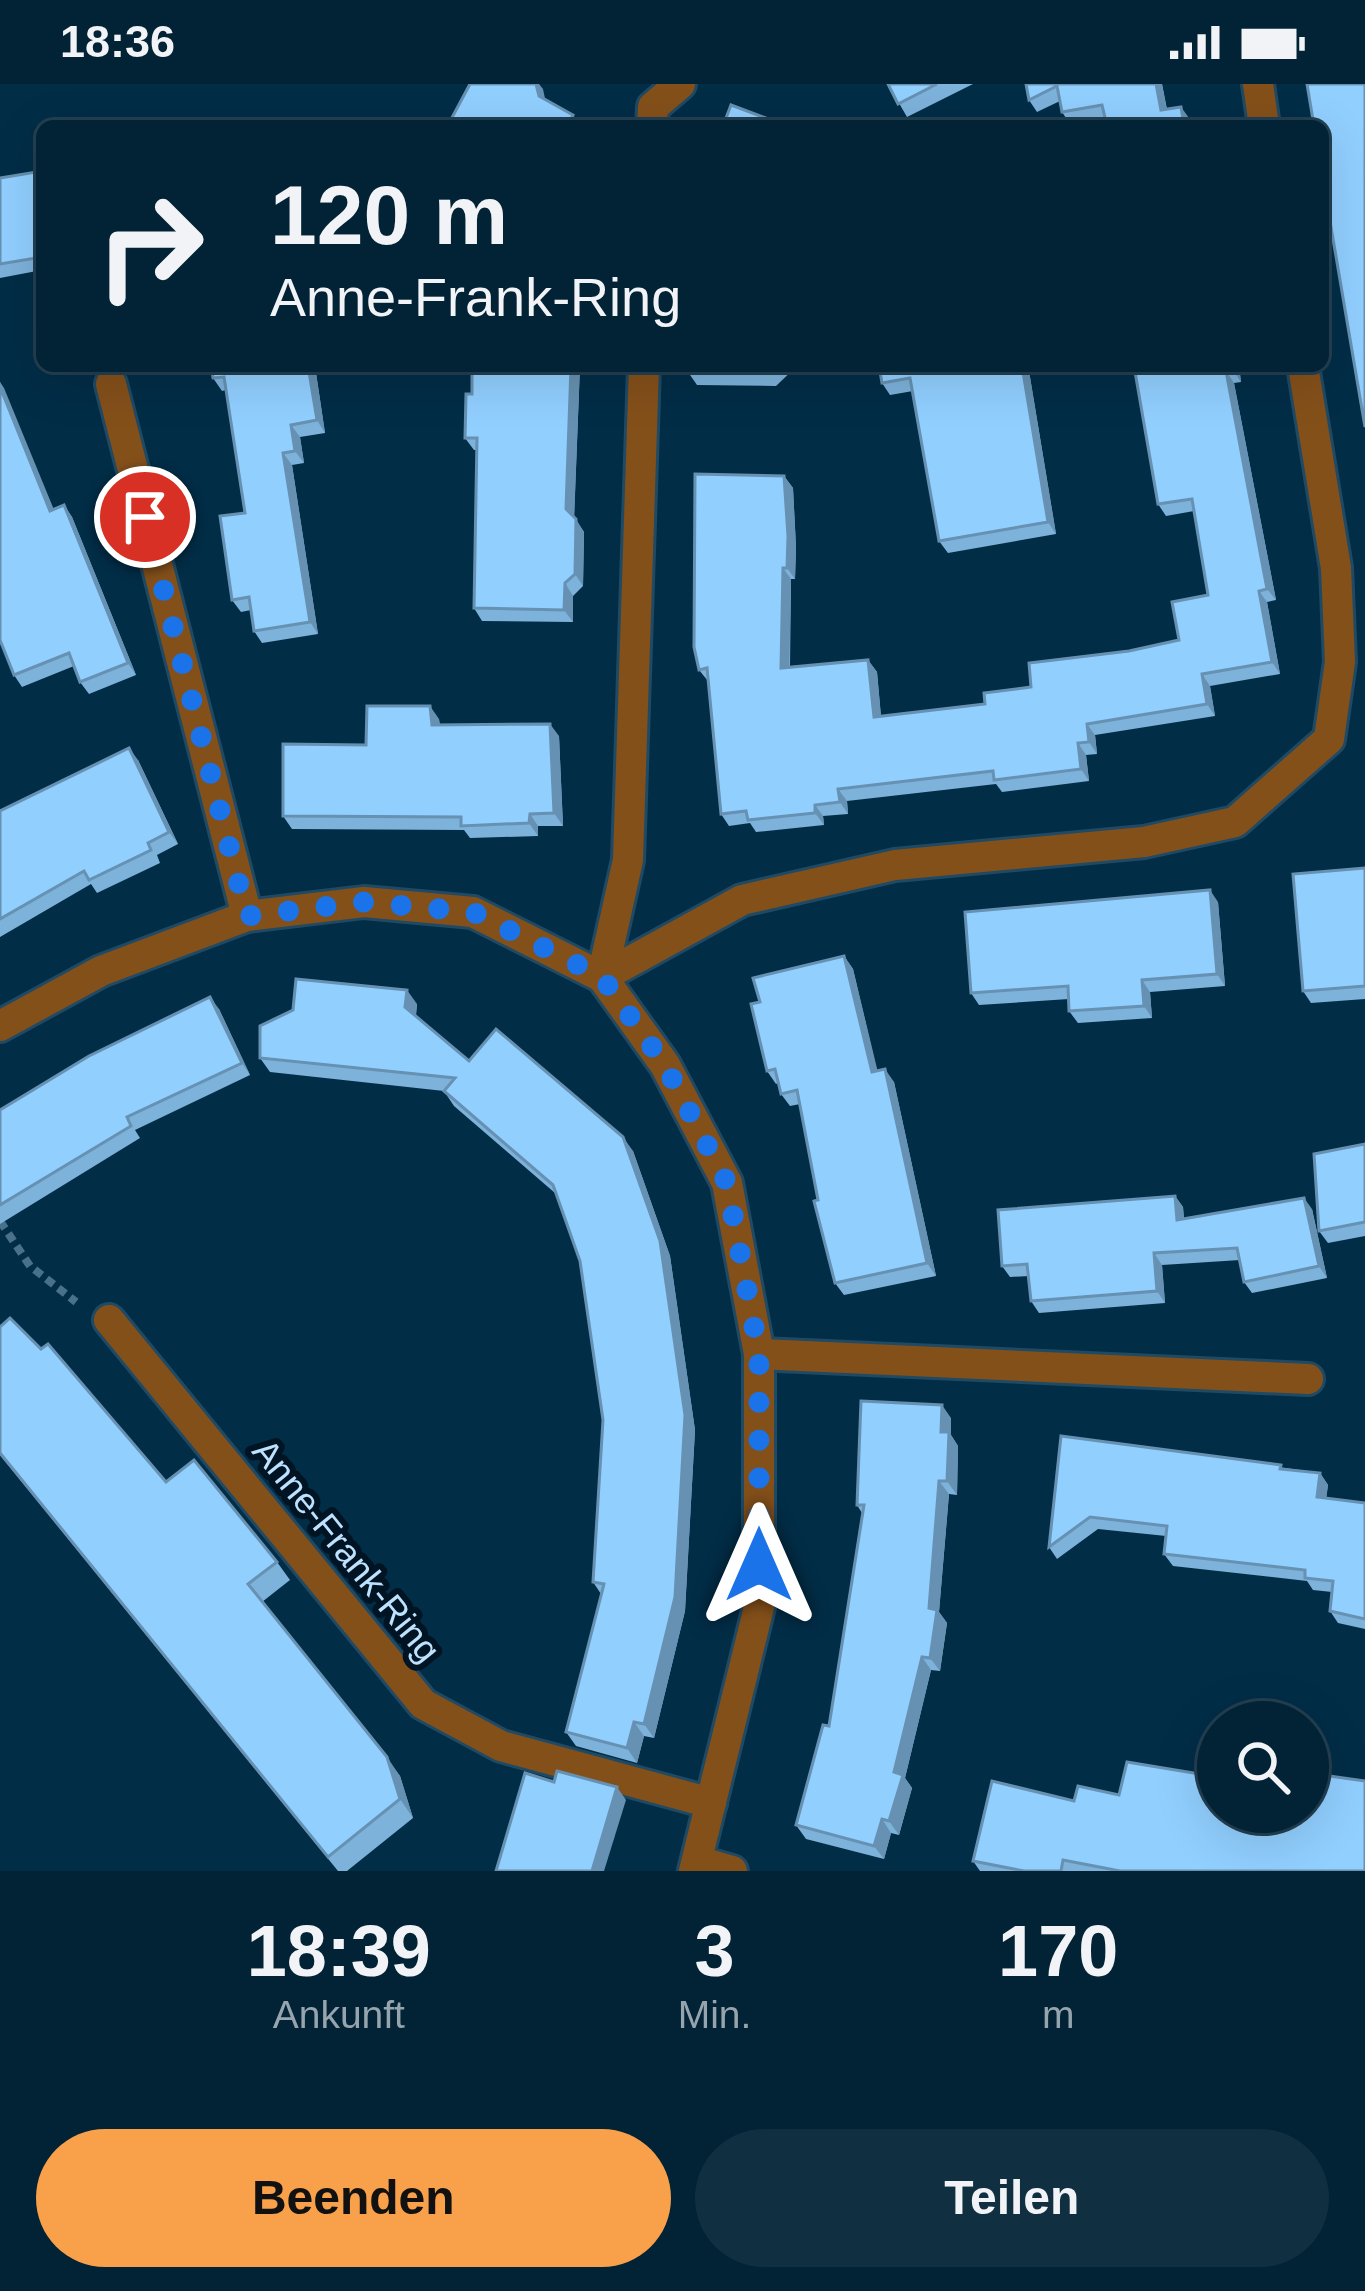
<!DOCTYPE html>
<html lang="de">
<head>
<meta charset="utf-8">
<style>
  :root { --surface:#022235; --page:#102f41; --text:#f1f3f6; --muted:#96a4ad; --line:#233f50; --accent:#f8a14a }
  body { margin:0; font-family:Helvetica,sans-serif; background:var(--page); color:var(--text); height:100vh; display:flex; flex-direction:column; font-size:45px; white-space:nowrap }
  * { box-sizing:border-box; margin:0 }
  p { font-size:39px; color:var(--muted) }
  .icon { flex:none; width:66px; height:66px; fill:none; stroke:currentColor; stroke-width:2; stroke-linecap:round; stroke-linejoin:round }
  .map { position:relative; height:1787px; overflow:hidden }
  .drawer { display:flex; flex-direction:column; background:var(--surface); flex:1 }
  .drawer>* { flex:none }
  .hud { position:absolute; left:36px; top:36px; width:1293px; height:252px; border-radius:18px; box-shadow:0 12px 48px #0002,0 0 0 3px var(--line); background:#022235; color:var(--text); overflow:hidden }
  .fabs { position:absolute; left:1197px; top:1617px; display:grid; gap:24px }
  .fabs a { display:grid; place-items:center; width:132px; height:132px; border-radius:50%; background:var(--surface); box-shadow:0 12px 48px #0002,0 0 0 3px var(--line); font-size:60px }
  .pin { position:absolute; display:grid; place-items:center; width:102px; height:102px; color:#fff; margin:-51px; border:6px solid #fff; border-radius:50%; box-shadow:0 3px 12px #0007 }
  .me { position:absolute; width:132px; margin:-66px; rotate:0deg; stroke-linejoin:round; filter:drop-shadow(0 0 9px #0008) }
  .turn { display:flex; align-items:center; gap:42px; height:252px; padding:0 36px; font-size:54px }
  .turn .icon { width:156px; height:156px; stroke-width:2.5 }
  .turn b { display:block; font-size:84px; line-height:102px }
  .eta { display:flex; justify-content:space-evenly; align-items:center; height:204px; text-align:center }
  .eta b { font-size:72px; font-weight:800; line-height:84px }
  .button { display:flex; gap:24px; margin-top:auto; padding:24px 36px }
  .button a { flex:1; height:138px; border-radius:72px; background:var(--accent); color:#111; font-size:48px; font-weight:800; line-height:138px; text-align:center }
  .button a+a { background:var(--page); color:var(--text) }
  .status { display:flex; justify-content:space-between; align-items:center; height:84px; padding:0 60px; background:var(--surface); direction:ltr }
  .status svg { height:33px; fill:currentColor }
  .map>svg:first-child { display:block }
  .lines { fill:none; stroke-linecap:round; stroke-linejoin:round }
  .street-casing { stroke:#204a64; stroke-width:36 }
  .path { stroke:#49718c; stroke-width:8; stroke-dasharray:9 6; stroke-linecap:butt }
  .street { stroke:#84501a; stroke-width:30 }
  .wall { fill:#7db2db }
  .shaded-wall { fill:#6691b2 }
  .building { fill:#91cfff; stroke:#6691b2; stroke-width:3 }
  .route { stroke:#1a73e8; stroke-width:21; stroke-dasharray:0 37.8 }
  .labels { text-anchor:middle; stroke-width:12; stroke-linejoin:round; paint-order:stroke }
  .street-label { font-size:36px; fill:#bee1fe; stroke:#001424 }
</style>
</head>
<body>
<div class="status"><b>18:36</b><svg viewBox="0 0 49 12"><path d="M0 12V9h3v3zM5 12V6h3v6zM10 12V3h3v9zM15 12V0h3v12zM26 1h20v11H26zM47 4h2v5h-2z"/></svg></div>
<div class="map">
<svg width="1365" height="1787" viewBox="0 0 1365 1787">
  <rect width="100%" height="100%" fill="#022d47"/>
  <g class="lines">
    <g class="street-casing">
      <g id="street">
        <polyline points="1258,0 1264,42"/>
        <polyline points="652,42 653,23 680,0"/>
        <polyline points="111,300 247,832"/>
        <polyline points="602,893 742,816 895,781 1144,758 1235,738 1329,655 1340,578 1336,484 1303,282"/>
        <polyline points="602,893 628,776 644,282"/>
        <polyline points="0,942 101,887 247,832 364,818 473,828 602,893 665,981 727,1099 759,1270 759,1523 694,1787"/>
        <polyline points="109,1236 423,1620 501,1662 711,1719"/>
        <polyline points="759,1270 1308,1295"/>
        <polyline points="697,1777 732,1787"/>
      </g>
    </g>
    <polyline class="path" points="0,1137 30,1182 76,1218"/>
    <use href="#street" class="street"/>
  </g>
  <g class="wall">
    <polygon points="888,0 973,0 907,33"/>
    <polygon points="1026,0 1162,0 1167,25 1189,34 1105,34 1070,40 1062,28 1060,17 1037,28 1029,16"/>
    <polygon points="42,80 42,186 0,194 0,94 37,88"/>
    <polygon points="211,282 315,282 325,349 300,353 304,379 292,381 318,550 262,559 254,547 251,526 241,528 232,516 245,429 226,306 222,307 213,294"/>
    <polygon points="472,282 580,282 574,434 584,448 583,502 573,512 573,538 482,537 474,524 477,366 474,366 465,354 472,310"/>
    <polygon points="688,282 797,282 776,302 697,301 688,288"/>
    <polygon points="977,282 1025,282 1029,287 1056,450 948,469 939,457 913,307 890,311 882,299"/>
    <polygon points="1134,282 1239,282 1241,298 1234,299 1276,516 1267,518 1280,590 1210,602 1215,632 1095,651 1097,670 1086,671 1089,697 1002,708 996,700 847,717 848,730 823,732 824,741 756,748 750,739 729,742 721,730 708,597 699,586 784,392 793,404 796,463 795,495 791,495 790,583 868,576 877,588 881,632 985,620 1129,567 1179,556 1208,511 1194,427 1166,432 1158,420"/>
    <polygon points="0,298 53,425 64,421 72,433 136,591 89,610 80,598 74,582 22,603 14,591 0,556"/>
    <polygon points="439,635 440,641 559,652 563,742 538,742 538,752 470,754 464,746 292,745 283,732 366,661"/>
    <polygon points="138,676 178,760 157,771 160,779 97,809 91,800 0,853 0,727"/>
    <polygon points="1365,784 1365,915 1311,919 1303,907"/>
    <polygon points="1218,818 1225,902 1150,908 1152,934 1078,939 1069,927 1069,915 979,921 971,909"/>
    <polygon points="844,872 853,885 877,987 894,998 936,1192 844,1211 835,1199 800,1020 790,1022 781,1010 778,999 776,1000 767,987"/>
    <polygon points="417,920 416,932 469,977 633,1067 670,1172 695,1346 685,1527 654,1654 644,1652 637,1679 576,1662 566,1648 601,1510 593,1498 603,1336 580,1177 555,1109 454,1022 444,1007 270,988 260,974"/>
    <polygon points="219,925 250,991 135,1046 140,1054 0,1140 0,1026"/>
    <polygon points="1365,1060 1365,1152 1328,1159 1319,1147"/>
    <polygon points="1175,1112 1183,1123 1184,1135 1312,1125 1327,1194 1252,1209 1244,1198 1240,1176 1162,1181 1165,1219 1039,1229 1031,1217 1029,1192 1010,1193 1002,1182"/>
    <polygon points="0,1243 166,1398 277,1478 290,1496 262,1518 400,1692 413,1734 347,1787 338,1787 0,1371"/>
    <polygon points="951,1334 951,1351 958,1362 957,1411 949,1410 939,1528 947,1539 940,1587 931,1586 905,1694 912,1704 899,1751 891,1749 884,1775 806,1755 796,1741 829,1642 862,1429 857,1421"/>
    <polygon points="1061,1352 1320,1389 1328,1401 1326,1414 1365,1419 1365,1545 1338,1539 1330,1527 1332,1508 1313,1506 1307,1497 1173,1482 1164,1470 1166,1452 1098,1445 1057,1475 1049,1463"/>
    <polygon points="1119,1711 1218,1728 1365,1787 980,1787 973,1777 1074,1717"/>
  </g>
  <g class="shaded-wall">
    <polygon points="536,0 539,0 543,5 547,24 539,12"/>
    <polygon points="1156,0 1162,0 1169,38 1161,26"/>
    <polygon points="1181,23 1189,34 1191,42 1184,42"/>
    <polygon points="573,31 581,42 567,42"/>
    <polygon points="308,282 315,282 325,349 317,336"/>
    <polygon points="571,282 580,282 574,438 566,425"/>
    <polygon points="1022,282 1025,282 1029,287 1056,450 1048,438"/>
    <polygon points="1232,282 1239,282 1241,298 1233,286"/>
    <polygon points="1226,287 1234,299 1276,516 1267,505"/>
    <polygon points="0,298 4,304 59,438 50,427 0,303"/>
    <polygon points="291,341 300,353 304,379 295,367"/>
    <polygon points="283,369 292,381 318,550 310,538"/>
    <polygon points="784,392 793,404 796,463 795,495 787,484"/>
    <polygon points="64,421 72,433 136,591 128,579"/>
    <polygon points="576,435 584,448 583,502 575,490"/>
    <polygon points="783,484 791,495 789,596 781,584"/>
    <polygon points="565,499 573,512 573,538 564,526"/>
    <polygon points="1259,507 1267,518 1280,590 1272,578"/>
    <polygon points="868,576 877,588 882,645 874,633"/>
    <polygon points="1202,590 1210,602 1215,632 1207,620"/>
    <polygon points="430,622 439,635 440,654 432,641"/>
    <polygon points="550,640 559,652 563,742 554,729"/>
    <polygon points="1087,640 1095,651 1097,670 1089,658"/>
    <polygon points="1078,659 1086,671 1089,697 1081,685"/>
    <polygon points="129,664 138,676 178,760 169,748"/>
    <polygon points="838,705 847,717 848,730 840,718"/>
    <polygon points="815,721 823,732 824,741 815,729"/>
    <polygon points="530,730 538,742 538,752 529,739"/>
    <polygon points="1210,806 1218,818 1225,902 1217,890"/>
    <polygon points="844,872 853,885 881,1001 872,988"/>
    <polygon points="1142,896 1150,908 1152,934 1144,922"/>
    <polygon points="407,906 417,920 415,938 405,923"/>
    <polygon points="210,913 219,925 250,991 242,979"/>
    <polygon points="885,985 894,998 936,1192 927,1179"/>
    <polygon points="623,1053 633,1067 670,1172 695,1346 685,1527 654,1654 644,1640"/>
    <polygon points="1175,1112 1183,1123 1185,1148 1177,1136"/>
    <polygon points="1304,1114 1312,1125 1327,1194 1319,1182"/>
    <polygon points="1154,1169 1162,1181 1165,1219 1157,1207"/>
    <polygon points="942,1321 951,1334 951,1351 958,1362 957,1411 947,1397 941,1348"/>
    <polygon points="1320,1389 1328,1401 1325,1425 1317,1413"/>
    <polygon points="939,1397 949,1410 939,1528 947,1539 940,1587 930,1574 929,1524"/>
    <polygon points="922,1573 931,1586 905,1694 912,1704 899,1751 889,1737 894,1688"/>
    <polygon points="634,1638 644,1652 637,1679 627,1664"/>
    <polygon points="387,1673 400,1692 413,1734 400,1715"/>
    <polygon points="617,1703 626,1716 604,1787 592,1787"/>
    <polygon points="882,1735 891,1749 884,1775 874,1762"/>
  </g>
  <g class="building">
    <polygon points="470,0 536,0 539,12 573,31 567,42 450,42 448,41"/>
    <polygon points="888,0 937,0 898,20"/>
    <polygon points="1026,0 1156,0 1161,26 1181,23 1184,42 1107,42 1102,21 1062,28 1057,2 1029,16"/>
    <polygon points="1307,0 1365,0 1365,343 1323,96 1323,42 1314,42"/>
    <polygon points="731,21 787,42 723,42"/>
    <polygon points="42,80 42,173 0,180 0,94 37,88"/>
    <polygon points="211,282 308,282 317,336 291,341 295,367 283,369 310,538 254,547 249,513 232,516 220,432 245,429 224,293 213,294"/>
    <polygon points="472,282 571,282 566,425 576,435 575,490 565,499 564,526 474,524 477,354 465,354 466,310 472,310"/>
    <polygon points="688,282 775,282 767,289 688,288"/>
    <polygon points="879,282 959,282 959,285 977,282 1022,282 1048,438 939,457 910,294 882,299"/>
    <polygon points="1134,282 1232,282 1233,286 1226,287 1267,505 1259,507 1272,578 1202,590 1207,620 1087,640 1089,658 1078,659 1081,685 994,696 993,687 838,705 840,718 815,721 815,729 748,736 746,727 721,730 707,584 699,586 694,563 695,390 784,392 788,452 787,484 783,484 781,584 868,576 874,633 985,620 984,609 1031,603 1029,579 1129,567 1179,556 1172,518 1208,511 1192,415 1158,420"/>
    <polygon points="0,303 50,427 64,421 128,579 80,598 69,569 14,591 0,556"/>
    <polygon points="367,622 430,622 432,641 550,640 554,729 530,730 529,739 461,742 461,733 283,732 283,660 366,661"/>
    <polygon points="129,664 169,748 148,759 151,766 89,796 84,787 0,835 0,727"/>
    <polygon points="1365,784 1365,902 1303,907 1293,790"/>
    <polygon points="1210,806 1217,890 1142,896 1144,922 1069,927 1068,902 971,909 965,828"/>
    <polygon points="844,872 872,988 885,985 927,1179 835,1199 814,1117 818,1116 797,1006 781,1010 775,985 767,987 751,920 760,918 753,894"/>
    <polygon points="296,895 407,906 405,923 469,977 496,945 623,1053 660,1157 685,1331 675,1513 644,1640 634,1638 627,1664 566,1648 604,1500 593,1498 603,1336 580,1177 553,1101 444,1007 455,994 260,974 260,942 293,926"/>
    <polygon points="210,913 242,979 127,1033 131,1042 0,1121 0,1026 89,972"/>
    <polygon points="1365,1060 1365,1138 1319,1147 1314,1070"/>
    <polygon points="1175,1112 1177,1136 1304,1114 1319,1182 1244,1198 1237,1164 1154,1169 1157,1207 1031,1217 1027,1180 1002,1182 998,1126"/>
    <polygon points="10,1234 41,1265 48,1260 166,1398 194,1376 277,1478 248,1500 387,1673 400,1715 328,1773 0,1369 0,1243"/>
    <polygon points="861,1317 942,1321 941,1348 949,1348 947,1397 939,1397 929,1524 937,1526 930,1574 922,1573 894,1688 903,1691 889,1737 882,1735 874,1762 796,1741 823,1641 829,1642 864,1421 857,1421"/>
    <polygon points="1061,1352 1281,1381 1280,1385 1320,1389 1317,1413 1365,1419 1365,1535 1330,1527 1333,1497 1305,1494 1305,1486 1164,1470 1167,1442 1090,1433 1049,1463"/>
    <polygon points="1127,1678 1218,1693 1218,1728 1308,1728 1308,1689 1365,1697 1365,1787 1120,1787 1063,1776 1061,1787 1024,1787 973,1777 992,1697 1074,1717 1078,1702 1119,1711"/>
    <polygon points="557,1687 617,1703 592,1787 496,1787 525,1689 554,1698"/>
  </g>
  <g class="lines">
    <polyline class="route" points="145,433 247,832 364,818 473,828 602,893 665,981 727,1099 759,1270 759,1481"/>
  </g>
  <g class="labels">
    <g class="street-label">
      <text transform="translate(347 1466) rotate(51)" y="13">Anne-Frank-Ring</text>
    </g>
  </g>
</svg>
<div class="fabs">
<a><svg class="icon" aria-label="search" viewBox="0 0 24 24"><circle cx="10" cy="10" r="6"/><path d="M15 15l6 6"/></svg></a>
</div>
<div class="pin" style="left:145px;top:433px;background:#d93025"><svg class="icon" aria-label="arrive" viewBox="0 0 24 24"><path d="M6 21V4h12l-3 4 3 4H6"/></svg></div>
<svg class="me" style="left:759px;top:1481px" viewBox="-20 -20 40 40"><path d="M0-17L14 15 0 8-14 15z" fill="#1a73e8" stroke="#fff" stroke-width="4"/></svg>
<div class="hud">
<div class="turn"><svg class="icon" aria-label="right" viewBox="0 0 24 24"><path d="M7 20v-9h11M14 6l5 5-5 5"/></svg><div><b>120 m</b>Anne-Frank-Ring</div></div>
</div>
</div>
<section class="drawer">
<div class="eta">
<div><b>18:39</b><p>Ankunft</p></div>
<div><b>3</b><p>Min.</p></div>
<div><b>170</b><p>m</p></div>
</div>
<div class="button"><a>Beenden</a><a>Teilen</a></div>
</section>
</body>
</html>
